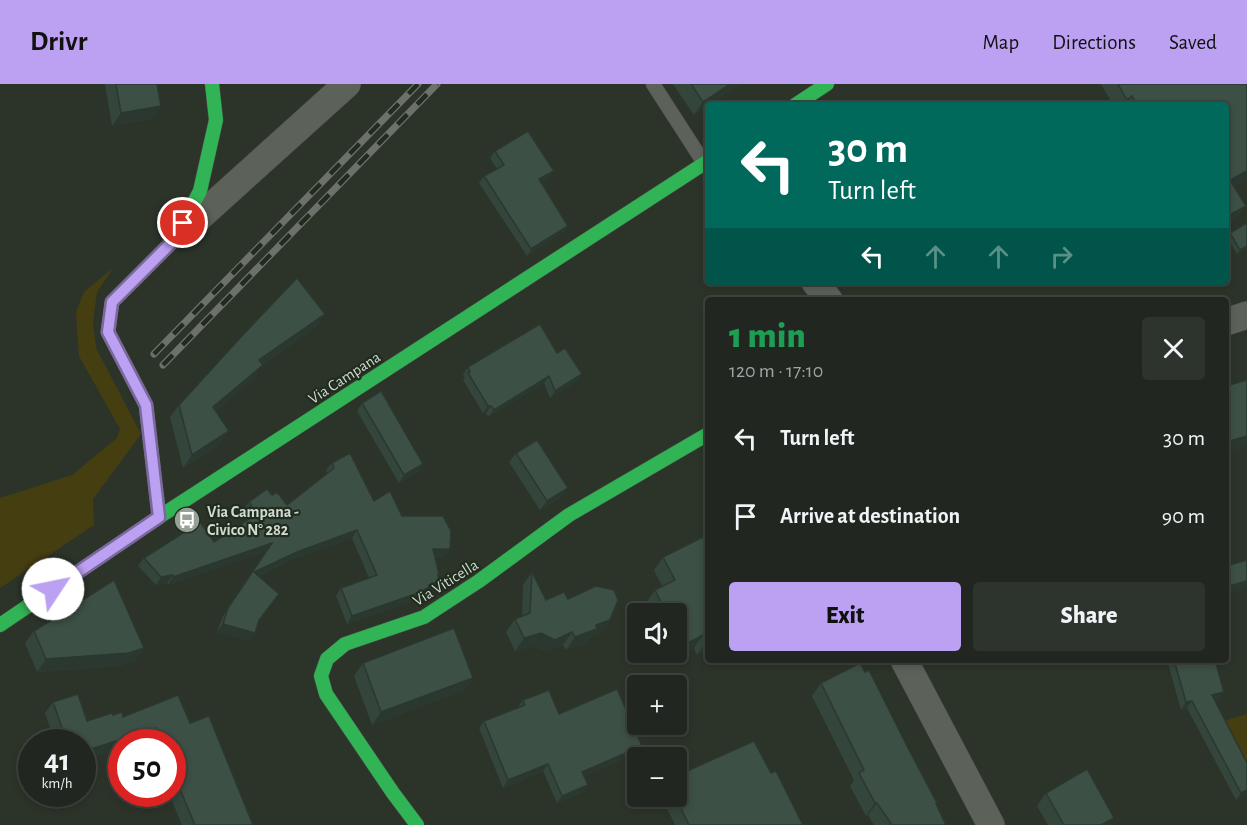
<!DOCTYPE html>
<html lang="en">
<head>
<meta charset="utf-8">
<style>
  :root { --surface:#212720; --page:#2d332d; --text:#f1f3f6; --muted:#a2a5a5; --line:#3e443e; --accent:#bca0f2 }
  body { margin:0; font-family:"Alegreya Sans",sans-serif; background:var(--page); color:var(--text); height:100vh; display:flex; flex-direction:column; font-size:22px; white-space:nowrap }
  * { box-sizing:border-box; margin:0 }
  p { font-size:20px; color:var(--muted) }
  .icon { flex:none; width:33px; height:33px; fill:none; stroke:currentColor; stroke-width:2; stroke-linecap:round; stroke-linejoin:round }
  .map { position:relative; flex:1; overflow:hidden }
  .drawer { position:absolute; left:705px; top:213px; width:524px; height:366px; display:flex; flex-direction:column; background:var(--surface); border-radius:6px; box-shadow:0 3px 9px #0003,0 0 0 2px var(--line) }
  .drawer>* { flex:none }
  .banner { position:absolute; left:705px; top:18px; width:524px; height:183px; border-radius:6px; box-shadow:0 3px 9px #0003,0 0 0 2px var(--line); background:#00695c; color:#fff; overflow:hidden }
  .buttons { position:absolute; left:627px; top:519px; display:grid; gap:12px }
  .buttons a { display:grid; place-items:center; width:60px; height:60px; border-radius:6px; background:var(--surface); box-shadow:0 3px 9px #0003,0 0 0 2px var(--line); font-size:30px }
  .speed { position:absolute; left:18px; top:645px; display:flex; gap:12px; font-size:30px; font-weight:700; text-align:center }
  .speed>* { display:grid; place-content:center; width:78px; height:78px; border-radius:50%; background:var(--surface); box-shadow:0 3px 9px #0003,0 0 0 2px var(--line); line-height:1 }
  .speed small { font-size:15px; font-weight:400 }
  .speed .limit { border:9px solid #d22; background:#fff; color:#111 }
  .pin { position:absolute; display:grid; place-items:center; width:51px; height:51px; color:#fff; margin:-26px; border:3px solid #fff; border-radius:50%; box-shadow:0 2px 6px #0007 }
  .me { position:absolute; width:66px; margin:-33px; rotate:56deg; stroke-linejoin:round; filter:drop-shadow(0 0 4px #0008) }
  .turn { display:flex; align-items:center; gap:21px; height:126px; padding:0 24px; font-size:27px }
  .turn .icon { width:78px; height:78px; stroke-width:2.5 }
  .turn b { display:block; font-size:42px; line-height:51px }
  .lanes { display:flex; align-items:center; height:57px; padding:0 24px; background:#0003; justify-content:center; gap:30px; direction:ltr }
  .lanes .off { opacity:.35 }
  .round { display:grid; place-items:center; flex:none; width:63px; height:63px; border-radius:6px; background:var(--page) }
  .headline { display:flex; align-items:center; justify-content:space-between; height:102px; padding:0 24px }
  h1 { font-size:36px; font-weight:800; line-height:45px; color:#1e9e55 }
  .button { display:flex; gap:12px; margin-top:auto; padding:12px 24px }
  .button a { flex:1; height:69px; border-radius:6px; background:var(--accent); color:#111; font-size:24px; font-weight:800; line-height:69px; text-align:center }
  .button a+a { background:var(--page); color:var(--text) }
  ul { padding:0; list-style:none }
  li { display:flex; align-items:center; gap:18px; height:78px; padding:0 24px }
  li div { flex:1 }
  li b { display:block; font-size:22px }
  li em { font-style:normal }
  header { display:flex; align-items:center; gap:36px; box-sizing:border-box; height:84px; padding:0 30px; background:var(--accent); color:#111 }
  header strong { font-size:28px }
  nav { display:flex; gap:33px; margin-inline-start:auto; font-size:21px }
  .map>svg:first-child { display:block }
  .grass { fill:#453e10 }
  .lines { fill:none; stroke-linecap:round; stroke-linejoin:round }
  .lane-casing { stroke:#4a5149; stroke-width:15 }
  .street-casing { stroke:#4a5149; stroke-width:28 }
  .fast-casing { stroke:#4a5149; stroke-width:15 }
  .lane { stroke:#5c615a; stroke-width:14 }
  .street { stroke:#5c615a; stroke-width:27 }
  .fast { stroke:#30b455; stroke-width:14 }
  .rail-casing { stroke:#6c716b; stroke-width:7 }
  .rail { stroke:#202d1e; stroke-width:4.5; stroke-dasharray:14; stroke-linecap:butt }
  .wall { fill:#34453b }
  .shaded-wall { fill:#2b3830 }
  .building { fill:#3d5045; stroke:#2b3830; stroke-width:1.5 }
  .route-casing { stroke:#7a689d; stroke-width:15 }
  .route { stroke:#bca0f2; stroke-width:10 }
  .labels { text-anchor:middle; stroke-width:4.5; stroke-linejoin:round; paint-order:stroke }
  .street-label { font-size:16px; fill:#d2dbd1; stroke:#202d1e }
  .poi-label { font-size:16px; font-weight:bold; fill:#d2dbd1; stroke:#202d1e; text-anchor:start }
</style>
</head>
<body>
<header>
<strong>Drivr</strong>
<nav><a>Map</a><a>Directions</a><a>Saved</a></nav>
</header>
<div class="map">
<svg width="1247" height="741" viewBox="0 0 1247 741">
  <rect width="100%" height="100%" fill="#2c342a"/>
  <g class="grass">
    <polygon points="113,184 97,208 93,237 96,264 141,350 93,415 94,441 0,504 0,414 72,391 117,354 120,345 79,272 76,228 84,208"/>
    <polygon points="1247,630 1247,684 1224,637"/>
  </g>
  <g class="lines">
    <g class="lane-casing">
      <polyline id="lane" points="653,0 704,79"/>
    </g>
    <g class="street-casing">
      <g id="street">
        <polyline points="183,148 347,0"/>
        <polyline points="815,198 829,216"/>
        <polyline points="1226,238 1247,231"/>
        <polyline points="904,576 991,741"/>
      </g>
    </g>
    <g class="fast-casing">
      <g id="fast">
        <polyline points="795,21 827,0"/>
        <polyline points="159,433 146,321 108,248 112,218 175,155 200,107 216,36 212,0"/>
        <polyline points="0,541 159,433 708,77"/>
        <polyline points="417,741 393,709 326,610 321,592 327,575 345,560 424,533 479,497 569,431 708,350"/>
      </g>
    </g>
    <use href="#lane" class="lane"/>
    <use href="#street" class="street"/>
    <use href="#fast" class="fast"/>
    <g class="rail-casing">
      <g id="rail">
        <polyline points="154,270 418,0"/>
        <polyline points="163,281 437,0"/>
      </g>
    </g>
    <use href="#rail" class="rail"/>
  </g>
  <g class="wall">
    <polygon points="105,0 157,0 161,22 152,35 112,42"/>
    <polygon points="673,0 740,0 694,31"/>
    <polygon points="1101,0 1247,0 1247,95 1234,102 1236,135 1226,21 1113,21"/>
    <polygon points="495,67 549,94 541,98 568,142 563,148 527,172 479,99 484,92 497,85 490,74"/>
    <polygon points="1230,149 1247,164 1237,170 1227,153"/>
    <polygon points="325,230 316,243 262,281 254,294 215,327 220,360 183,384 170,333 179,321"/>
    <polygon points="557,269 577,297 550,314 544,299 488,333 486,329 483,329 463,296 465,294 463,291 468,283"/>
    <polygon points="362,319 423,380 418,388 399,399 357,327"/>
    <polygon points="516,369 561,413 540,426 509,378"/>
    <polygon points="332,379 374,417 402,432 445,473 435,473 439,490 433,504 426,508 424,511 416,516 347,540 336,512 341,504 369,494 352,454 291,476 258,492 258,537 255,549 249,556 217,548 223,532 266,467 168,501 167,499 156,501 138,482 144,474 214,458 249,435 243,426 249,418 272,411 287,421 327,389 326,386"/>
    <polygon points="708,456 708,565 697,571 694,564 675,574 672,568 676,568 676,530 652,530 646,519 655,506 662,502 654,486 663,473"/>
    <polygon points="532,488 546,516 568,515 610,536 601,549 592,552 588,558 566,566 563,561 546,568 532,562 515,567 506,548 515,535 522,532 523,501"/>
    <polygon points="34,547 144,564 134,577 120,582 37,588 25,559"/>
    <polygon points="1167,576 1215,576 1219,615 1214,616 1247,711 1236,716 1187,624 1181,626"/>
    <polygon points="363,579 473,594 464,606 372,641 354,592"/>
    <polygon points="821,599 936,721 946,741 874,741 868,731 866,732 850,702 854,696 812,612"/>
    <polygon points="523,616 559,630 642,662 637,669 584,692 583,708 557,719 543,687 503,704 479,644 484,637 518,623"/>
    <polygon points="53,618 87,637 113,631 123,633 190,639 253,741 182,741 169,710 172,710 172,658 149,658 148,655 138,658 122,658 122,664 82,677 82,658 55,658 45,629"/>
    <polygon points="771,689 803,741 675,741 661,712 676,712"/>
    <polygon points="1046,709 1109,741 1048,741 1037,722"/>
  </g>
  <g class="shaded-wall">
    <polygon points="730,0 740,0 694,31 703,18"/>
    <polygon points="1132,12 1126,21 1123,21 1127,16"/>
    <polygon points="161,22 152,35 112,42 121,29"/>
    <polygon points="554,87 549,94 535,102 539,95"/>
    <polygon points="1247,87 1247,95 1226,107 1230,96"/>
    <polygon points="1246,122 1236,135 1226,141 1226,133"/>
    <polygon points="568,142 563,148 527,172 531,165"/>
    <polygon points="1247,162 1247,164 1237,170 1240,166"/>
    <polygon points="325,230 316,243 250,289 259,276"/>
    <polygon points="263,281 254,294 204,336 213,323"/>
    <polygon points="582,290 577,297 550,314 555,307"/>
    <polygon points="549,292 544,299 488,333 494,326"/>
    <polygon points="488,322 491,322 486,329 483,329"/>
    <polygon points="229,347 220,360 183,384 192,371"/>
    <polygon points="1247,352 1247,362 1226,368 1226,358"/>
    <polygon points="423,380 418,388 399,399 404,391"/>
    <polygon points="568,404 561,413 540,426 547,417"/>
    <polygon points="357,446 352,454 291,476 248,496 254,488 297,468"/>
    <polygon points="272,459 266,467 168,501 173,493"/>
    <polygon points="433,465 450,465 445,473 427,472"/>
    <polygon points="173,491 167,499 156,501 161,493"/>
    <polygon points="439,497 433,504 426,508 424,511 416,516 347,540 352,532"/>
    <polygon points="1247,497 1247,504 1226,510 1226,503"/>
    <polygon points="610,536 601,549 592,552 588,558 566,566 575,553 596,541"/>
    <polygon points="223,540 255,549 249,556 217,548"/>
    <polygon points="572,548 563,561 546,568 532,562 515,567 524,554 541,549"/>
    <polygon points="703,551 694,564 675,574 684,561"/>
    <polygon points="708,557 708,565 697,571 706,558"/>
    <polygon points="144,564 134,577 120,582 37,588 46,575"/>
    <polygon points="473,594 464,606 372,641 381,628"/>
    <polygon points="1224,608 1219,615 1207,618 1212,611"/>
    <polygon points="1192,617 1187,624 1181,626 1186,618"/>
    <polygon points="156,644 148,655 138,658 122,658 122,664 82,677 82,668"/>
    <polygon points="642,662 637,669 577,695 582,688"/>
    <polygon points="548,680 543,687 503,704 508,696"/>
    <polygon points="588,701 583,708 557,719 562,712"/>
    <polygon points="1247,706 1247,711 1236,716 1241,709"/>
    <polygon points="875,719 877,719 868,731 866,732"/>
    <polygon points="1114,734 1109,741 1101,741"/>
  </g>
  <g class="building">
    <polygon points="116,0 157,0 161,22 121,29"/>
    <polygon points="691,0 730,0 703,18"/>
    <polygon points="1118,0 1247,0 1247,87 1230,96 1246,122 1226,133 1226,21 1137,21 1132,12 1127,16"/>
    <polygon points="528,47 554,87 539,95 568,142 531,165 484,92 504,81 495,67"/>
    <polygon points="1247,139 1247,162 1240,166 1230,149"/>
    <polygon points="297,194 325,230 259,276 263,281 213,323 229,347 192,371 179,321 240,254"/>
    <polygon points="540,240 557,269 565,264 582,290 555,307 549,292 494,326 491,322 488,322 468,289 470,288 468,283"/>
    <polygon points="1247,296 1247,352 1226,358 1226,302"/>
    <polygon points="381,307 423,380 404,391 362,319"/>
    <polygon points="537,356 568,404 547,417 516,369"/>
    <polygon points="350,369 374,417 390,407 402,432 443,432 451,447 450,465 433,465 439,490 438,490 439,497 429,501 429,503 421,508 352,532 341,504 377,491 357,446 297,468 254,488 279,510 259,536 255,549 223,540 228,524 272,459 173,493 173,491 161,493 144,474 200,438 214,458 257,430 249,418 267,405 272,411 277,408 287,421 334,384 332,379"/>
    <polygon points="703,453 705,457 708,456 708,557 706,558 703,551 684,561 676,547 676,530 667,530 655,506 675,496 663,473"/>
    <polygon points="1247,476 1247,497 1226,503 1226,482"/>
    <polygon points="532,488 546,516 564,508 568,515 596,502 614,506 618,516 610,536 596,541 597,545 575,553 572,548 555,556 541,549 524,554 515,535 530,529"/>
    <polygon points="114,496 144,564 129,569 46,575 34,547"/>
    <polygon points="454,544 473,594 381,628 363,579"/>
    <polygon points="1174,576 1215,576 1224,608 1212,611 1247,679 1247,706 1241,709 1192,617 1186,618"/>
    <polygon points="860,579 865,588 869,586 908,664 937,719 936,720 946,741 892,741 877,719 875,719 859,689 864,686 821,599"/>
    <polygon points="617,605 642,662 582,688 588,701 562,712 548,680 508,696 484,637 525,621 523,616 549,606 559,630"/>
    <polygon points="78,610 87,637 112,629 113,631 122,628 123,633 178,611 190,639 209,632 253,741 195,741 172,686 172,658 162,658 156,644 82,668 82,658 67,658 53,618"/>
    <polygon points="754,657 771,689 776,687 803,741 689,741 675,712 676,712 676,692"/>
    <polygon points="1087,685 1114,734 1101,741 1064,741 1046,709"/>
  </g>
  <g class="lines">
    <g class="route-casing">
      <polyline id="route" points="53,505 159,433 146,321 108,248 112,218 175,155 183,139"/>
    </g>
    <use href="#route" class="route"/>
  </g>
  <defs>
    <g id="bus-disc" transform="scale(1.35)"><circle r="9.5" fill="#98a197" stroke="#202d1e"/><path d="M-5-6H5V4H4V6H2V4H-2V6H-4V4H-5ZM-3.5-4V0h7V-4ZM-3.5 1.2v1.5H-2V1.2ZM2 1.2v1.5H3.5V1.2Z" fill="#fff"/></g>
  </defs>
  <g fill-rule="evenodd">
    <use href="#bus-disc" x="187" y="436"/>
  </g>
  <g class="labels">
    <g class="street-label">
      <text transform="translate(344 293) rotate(-33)" y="6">Via Campana</text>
      <text transform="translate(445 498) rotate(-32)" y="6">Via Viticella</text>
    </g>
    <g class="poi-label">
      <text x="207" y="433">Via Campana -<tspan x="207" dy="18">Civico N° 282</tspan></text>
    </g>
  </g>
</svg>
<div class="buttons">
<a><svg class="icon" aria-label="sound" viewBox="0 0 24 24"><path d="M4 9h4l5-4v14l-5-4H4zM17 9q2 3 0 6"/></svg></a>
<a>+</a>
<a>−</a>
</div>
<div class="speed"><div>41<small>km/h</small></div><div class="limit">50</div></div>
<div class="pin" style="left:183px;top:139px;background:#d93025"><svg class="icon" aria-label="arrive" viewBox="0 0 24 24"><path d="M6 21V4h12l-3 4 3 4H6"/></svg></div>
<svg class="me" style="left:53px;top:505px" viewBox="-20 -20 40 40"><circle r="19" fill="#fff"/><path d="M0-13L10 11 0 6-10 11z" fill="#bca0f2"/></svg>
<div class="banner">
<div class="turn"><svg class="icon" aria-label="left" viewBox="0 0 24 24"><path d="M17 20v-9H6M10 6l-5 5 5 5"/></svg><div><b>30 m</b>Turn left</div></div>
<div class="lanes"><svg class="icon" aria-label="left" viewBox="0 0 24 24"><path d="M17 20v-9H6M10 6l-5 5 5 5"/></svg><svg class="icon off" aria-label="ahead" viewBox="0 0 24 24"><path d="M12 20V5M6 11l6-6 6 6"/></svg><svg class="icon off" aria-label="ahead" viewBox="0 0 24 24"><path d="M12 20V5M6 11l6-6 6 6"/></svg><svg class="icon off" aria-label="right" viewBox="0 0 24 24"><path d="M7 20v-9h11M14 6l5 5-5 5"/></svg></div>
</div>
<section class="drawer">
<div class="headline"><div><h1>1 min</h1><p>120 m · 17:10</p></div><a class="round"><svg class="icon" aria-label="close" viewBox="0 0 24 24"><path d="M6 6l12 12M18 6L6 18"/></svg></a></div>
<ul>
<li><svg class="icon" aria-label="left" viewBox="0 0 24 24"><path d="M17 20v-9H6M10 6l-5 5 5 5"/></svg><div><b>Turn left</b></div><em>30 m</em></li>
<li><svg class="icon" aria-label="arrive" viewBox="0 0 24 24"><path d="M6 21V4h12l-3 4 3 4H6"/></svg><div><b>Arrive at destination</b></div><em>90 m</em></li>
</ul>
<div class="button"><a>Exit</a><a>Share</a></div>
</section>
</div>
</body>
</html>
